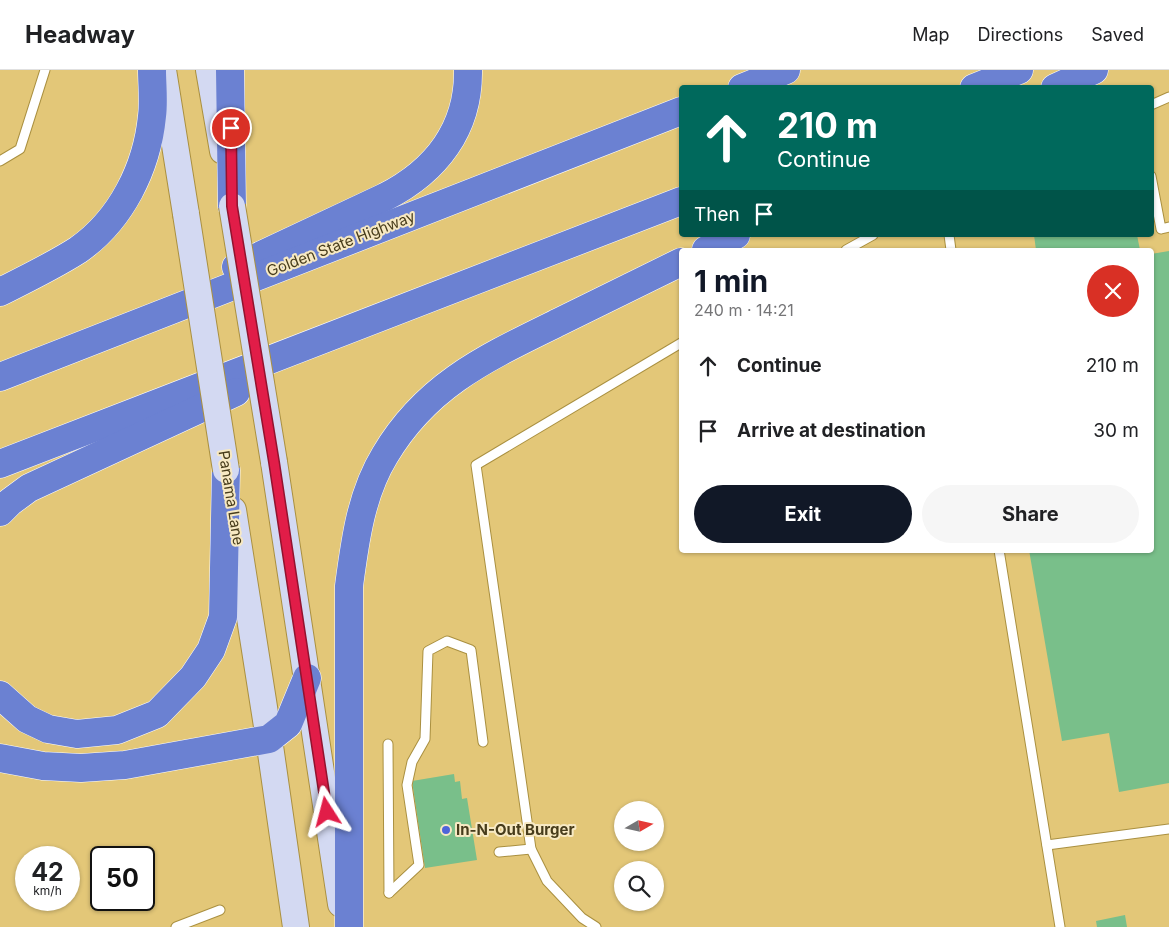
<!DOCTYPE html>
<html lang="en">
<head>
<meta charset="utf-8">
<style>
  :root { --surface:#fff; --page:#f6f6f6; --text:#202124; --muted:#757577; --line:#e0e0e0; --accent:#111827 }
  body { margin:0; font-family:Inter,sans-serif; background:var(--page); color:var(--text); height:100vh; display:flex; flex-direction:column; font-size:19px; white-space:nowrap }
  * { box-sizing:border-box; margin:0 }
  p { font-size:16px; color:var(--muted) }
  .icon { flex:none; width:28px; height:28px; fill:none; stroke:currentColor; stroke-width:2; stroke-linecap:round; stroke-linejoin:round }
  .map { position:relative; flex:1; overflow:hidden }
  .details { position:absolute; left:679px; top:178px; width:475px; height:305px; display:flex; flex-direction:column; background:var(--surface); border-radius:5px; box-shadow:0 1px 4px #0004 }
  .details>* { flex:none }
  .banner { position:absolute; left:679px; top:15px; width:475px; height:152px; border-radius:5px; box-shadow:0 1px 4px #0004; background:#00695c; color:#fff; overflow:hidden }
  .needle { width:32px; rotate:81deg }
  .fabs { position:absolute; left:614px; top:731px; display:grid; gap:10px }
  .fabs a { display:grid; place-items:center; width:50px; height:50px; border-radius:50%; background:var(--surface); box-shadow:0 1px 4px #0004; font-size:25px }
  .speed { position:absolute; left:15px; top:776px; display:flex; gap:10px; font-size:25px; font-weight:700; text-align:center }
  .speed>* { display:grid; place-content:center; width:65px; height:65px; border-radius:50%; background:var(--surface); box-shadow:0 1px 4px #0004; line-height:1 }
  .speed small { font-size:12px; font-weight:400 }
  .speed .limit { border:2px solid #111; border-radius:8px; background:#fff; color:#111 }
  .pin { position:absolute; display:grid; place-items:center; width:42px; height:42px; color:#fff; margin:-21px; border:2px solid #fff; border-radius:50%; box-shadow:0 1px 5px #0007 }
  .me { position:absolute; width:55px; margin:-28px; rotate:351deg; stroke-linejoin:round; filter:drop-shadow(0 0 4px #0008) }
  .turn { display:flex; align-items:center; gap:18px; height:105px; padding:0 15px; font-size:22px }
  .turn .icon { width:65px; height:65px; stroke-width:2.5 }
  .turn b { display:block; font-size:35px; line-height:42px }
  .then { display:flex; align-items:center; height:48px; padding:0 15px; background:#0003; gap:10px; font-size:19px }
  .round { display:grid; place-items:center; flex:none; width:52px; height:52px; border-radius:26px; background:var(--page) }
  .summary { display:flex; align-items:center; justify-content:space-between; height:85px; padding:0 15px }
  h1 { font-size:30px; font-weight:700; line-height:38px; color:var(--accent) }
  .primary-button { display:flex; gap:10px; margin-top:auto; padding:10px 15px }
  .primary-button a { flex:1; height:58px; border-radius:30px; background:var(--accent); color:#fff; font-size:20px; font-weight:700; line-height:58px; text-align:center }
  .primary-button a+a { background:var(--page); color:var(--text) }
  ul { padding:0; list-style:none }
  li { display:flex; align-items:center; gap:15px; height:65px; padding:0 15px }
  li div { flex:1 }
  li b { display:block; font-size:19px }
  li em { font-style:normal }
  header { display:flex; align-items:center; gap:30px; box-sizing:border-box; height:70px; padding:0 25px; background:var(--surface); border-bottom:1px solid var(--line) }
  header strong { font-size:24px }
  nav { display:flex; gap:28px; margin-inline-start:auto; font-size:18px }
  .map>svg:first-child { display:block }
  .building { fill:#79bf8a }
  .lines { fill:none; stroke-linecap:round; stroke-linejoin:round }
  .service-casing { stroke:#aa9040; stroke-width:11 }
  .secondary-casing { stroke:#aa9040; stroke-width:28 }
  .motorway-casing { stroke:#fff; stroke-width:29 }
  .service { stroke:#fff; stroke-width:9 }
  .secondary { stroke:#d3d9f2; stroke-width:26 }
  .motorway { stroke:#6b81d2; stroke-width:28 }
  .secondary-bridge-casing { stroke:#aa9040; stroke-width:28; stroke-linecap:butt }
  .secondary-bridge { stroke:#d3d9f2; stroke-width:26 }
  .route-casing { stroke:#92132f; stroke-width:12 }
  .route { stroke:#e11d48; stroke-width:9 }
  .poi-dot { fill:#4e65da; stroke:#f7e9c3; stroke-width:2 }
  .labels { text-anchor:middle; stroke-width:4; stroke-linejoin:round; paint-order:stroke }
  .street-label { font-size:15px; fill:#473c1b; stroke:#f7e9c3 }
  .poi-label { font-size:15px; font-weight:bold; fill:#473c1b; stroke:#f7e9c3; text-anchor:start }
</style>
</head>
<body>
<header>
<strong>Headway</strong>
<nav><a>Map</a><a>Directions</a><a>Saved</a></nav>
</header>
<div class="map">
<svg width="1169" height="857" viewBox="0 0 1169 857">
  <rect width="100%" height="100%" fill="#e3c778"/>
  <g class="building">
    <polygon points="1034,165 1137,165 1140,180 1036,180"/>
    <polygon points="1169,181 1169,713 1119,722 1109,663 1062,671 1029,480 1151,480 1151,184"/>
    <polygon points="454,704 455,712 460,711 462,729 467,728 477,790 425,798 412,711"/>
    <polygon points="1125,845 1127,857 1097,857 1096,851"/>
  </g>
  <g class="lines">
    <g class="service-casing">
      <g id="service">
        <polyline points="1151,35 1169,27"/>
        <polyline points="0,91 20,79 45,0"/>
        <polyline points="1151,106 1161,159 1169,157"/>
        <polyline points="949,165 951,180"/>
        <polyline points="846,180 873,165"/>
        <polyline points="999,480 1060,857"/>
        <polyline points="388,674 389,823"/>
        <polyline points="1047,775 1169,759"/>
        <polyline points="499,782 531,779"/>
        <polyline points="389,823 419,795 407,715 412,692 425,669 428,581 447,571 471,580 483,672"/>
        <polyline points="176,857 220,840"/>
        <polyline points="596,857 582,848 547,811 531,779 476,395 681,273"/>
      </g>
    </g>
    <g class="secondary-casing">
      <g id="secondary">
        <polyline points="163,0 186,144"/>
        <polyline points="209,0 223,81"/>
        <polyline points="274,392 341,834"/>
        <polyline points="233,440 269,669 296,857"/>
      </g>
    </g>
    <g class="motorway-casing">
      <g id="motorway">
        <polyline points="230,0 232,136"/>
        <polyline points="742,18 786,0"/>
        <polyline points="974,18 1019,0"/>
        <polyline points="1055,18 1094,0"/>
        <polyline points="706,180 736,165"/>
        <path d="M236,197L385,127C436,101 469,59 468,0"/>
        <path d="M0,222C26,209 53,196 78,180C121,150 147,98 152,46C154,31 152,15 152,0"/>
        <polyline points="0,307 681,41"/>
        <polyline points="0,394 681,131"/>
        <polyline points="0,442 10,432 29,418 236,322"/>
        <polyline points="0,625 27,649 48,659 77,664 117,660 157,644 193,607 211,580 223,547 226,400"/>
        <polyline points="0,688 43,696 81,698 125,695 269,669 288,654 307,608"/>
        <path d="M349,857V516C355,471 361,424 385,385C427,314 488,287 559,252C600,232 640,212 681,192"/>
      </g>
    </g>
    <use href="#service" class="service"/>
    <use href="#secondary" class="secondary"/>
    <use href="#motorway" class="motorway"/>
    <g class="secondary-bridge-casing">
      <g id="secondary-bridge">
        <polyline points="232,136 274,392"/>
        <polyline points="186,144 226,400"/>
      </g>
    </g>
    <use href="#secondary-bridge" class="secondary-bridge"/>
  </g>
  <g class="lines">
    <g class="route-casing">
      <polyline id="route" points="231,58 232,136 274,392 327,742"/>
    </g>
    <use href="#route" class="route"/>
  </g>
  <circle class="poi-dot" cx="446" cy="760" r="5"/>
  <g class="labels">
    <g class="street-label">
      <text transform="translate(341 174) rotate(-21)" y="5">Golden State Highway</text>
      <text transform="translate(231 428) rotate(81)" y="5">Panama Lane</text>
    </g>
    <g class="poi-label">
      <text x="456" y="765">In-N-Out Burger</text>
    </g>
  </g>
</svg>
<div class="fabs">
<a><svg class="needle" viewBox="-14 -14 28 28"><path d="M0-13l5 13h-10z" fill="#e53935"/><path d="M0 13l5-13h-10z" fill="#757577"/></svg></a>
<a><svg class="icon" aria-label="search" viewBox="0 0 24 24"><circle cx="10" cy="10" r="6"/><path d="M15 15l6 6"/></svg></a>
</div>
<div class="speed"><div>42<small>km/h</small></div><div class="limit">50</div></div>
<div class="pin" style="left:231px;top:58px;background:#d93025"><svg class="icon" aria-label="arrive" viewBox="0 0 24 24"><path d="M6 21V4h12l-3 4 3 4H6"/></svg></div>
<svg class="me" style="left:327px;top:742px" viewBox="-20 -20 40 40"><path d="M0-17L14 15 0 8-14 15z" fill="#e11d48" stroke="#fff" stroke-width="4"/></svg>
<div class="banner">
<div class="turn"><svg class="icon" aria-label="ahead" viewBox="0 0 24 24"><path d="M12 20V5M6 11l6-6 6 6"/></svg><div><b>210 m</b>Continue</div></div>
<div class="then">Then<svg class="icon" aria-label="arrive" viewBox="0 0 24 24"><path d="M6 21V4h12l-3 4 3 4H6"/></svg></div>
</div>
<section class="details">
<div class="summary"><div><h1>1 min</h1><p>240 m · 14:21</p></div><a class="round" style="background:#d93025;color:#fff"><svg class="icon" aria-label="close" viewBox="0 0 24 24"><path d="M6 6l12 12M18 6L6 18"/></svg></a></div>
<ul>
<li><svg class="icon" aria-label="ahead" viewBox="0 0 24 24"><path d="M12 20V5M6 11l6-6 6 6"/></svg><div><b>Continue</b></div><em>210 m</em></li>
<li><svg class="icon" aria-label="arrive" viewBox="0 0 24 24"><path d="M6 21V4h12l-3 4 3 4H6"/></svg><div><b>Arrive at destination</b></div><em>30 m</em></li>
</ul>
<div class="primary-button"><a>Exit</a><a>Share</a></div>
</section>
</div>
</body>
</html>
